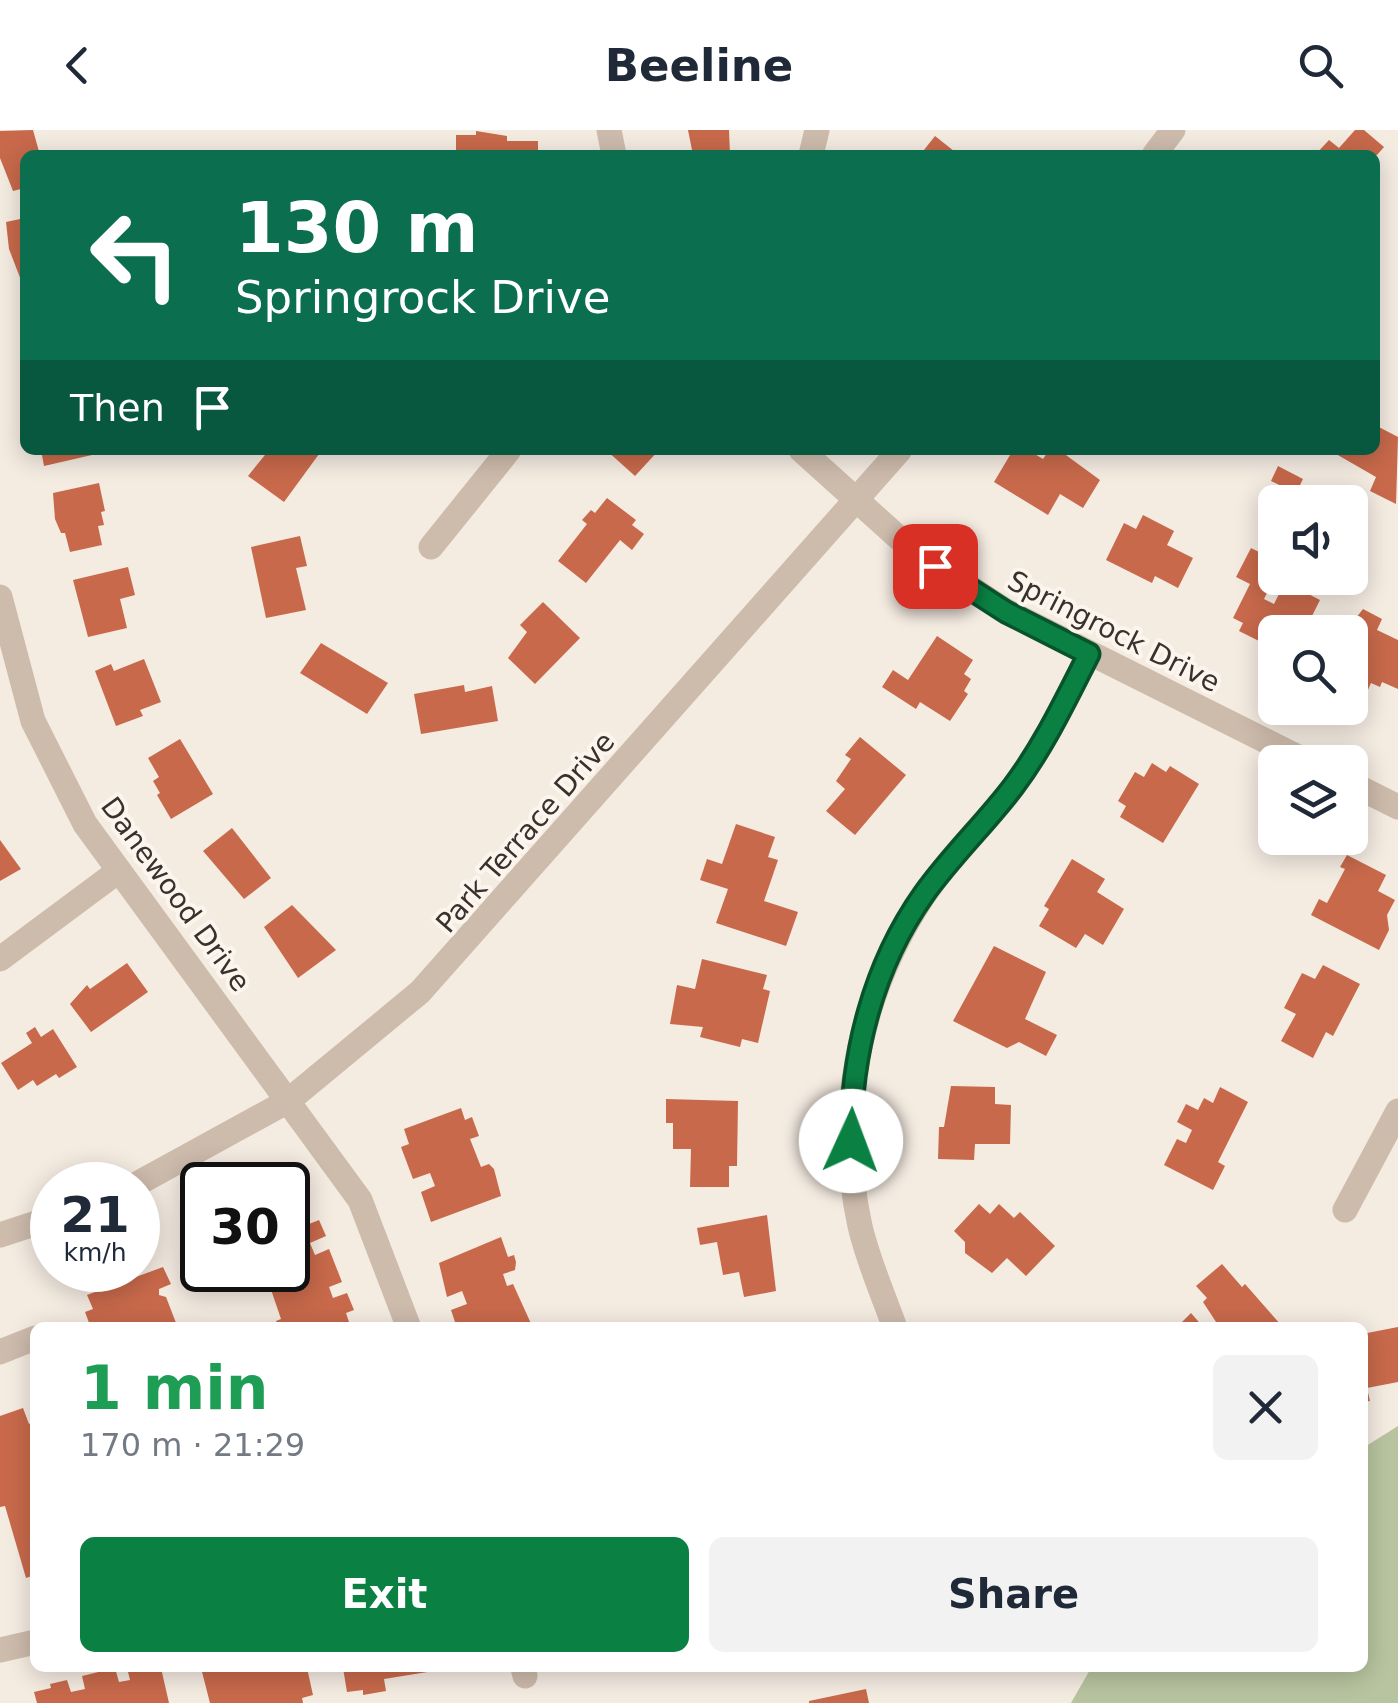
<!DOCTYPE html>
<html lang="en">
<head>
<meta charset="utf-8">
<style>
  :root { --surface:#fff; --page:#f2f2f3; --text:#1f2937; --muted:#747a83; --accent:#0b8043 }
  body { margin:0; font-family:"DejaVu Sans",sans-serif; background:var(--page); color:var(--text); height:100vh; display:flex; flex-direction:column; font-size:38px; white-space:nowrap }
  * { box-sizing:border-box; margin:0 }
  p { font-size:32px; color:var(--muted) }
  .icon { flex:none; width:55px; height:55px; fill:none; stroke:currentColor; stroke-width:2; stroke-linecap:round; stroke-linejoin:round }
  .map { position:relative; flex:1; overflow:hidden }
  .side { position:absolute; left:30px; top:1192px; width:1338px; height:350px; display:flex; flex-direction:column; background:var(--surface); border-radius:15px; box-shadow:0 5px 25px #0003 }
  .side>* { flex:none }
  .banner { position:absolute; left:20px; top:20px; width:1360px; height:305px; border-radius:15px; box-shadow:0 5px 25px #0003; background:#0b6e4f; color:#fff; overflow:hidden }
  .fabs { position:absolute; left:1258px; top:355px; display:grid; gap:20px }
  .fabs a { display:grid; place-items:center; width:110px; height:110px; border-radius:15px; background:var(--surface); box-shadow:0 5px 25px #0003; font-size:50px }
  .speed { position:absolute; left:30px; top:1032px; display:flex; gap:20px; font-size:50px; font-weight:700; text-align:center }
  .speed>* { display:grid; place-content:center; width:130px; height:130px; border-radius:50%; background:var(--surface); box-shadow:0 5px 25px #0003; line-height:1 }
  .speed small { font-size:25px; font-weight:400 }
  .speed .limit { border:5px solid #111; border-radius:15px; background:#fff; color:#111 }
  .pin { position:absolute; display:grid; place-items:center; width:85px; height:85px; color:#fff; margin:-42px; border-radius:20px; box-shadow:0 5px 15px #0006 }
  .me { position:absolute; width:110px; margin:-55px; rotate:2deg; stroke-linejoin:round; filter:drop-shadow(0 0 8px #0008) }
  .turn { display:flex; align-items:center; gap:35px; height:210px; padding:0 50px; font-size:45px }
  .turn .icon { width:130px; height:130px; stroke-width:2.5 }
  .turn b { display:block; font-size:70px; line-height:85px }
  .then { display:flex; align-items:center; height:95px; padding:0 50px; background:#0003; gap:20px; font-size:38px }
  .round { display:grid; place-items:center; flex:none; width:105px; height:105px; border-radius:15px; background:var(--page) }
  .headline { display:flex; align-items:center; justify-content:space-between; height:170px; padding:0 50px }
  h1 { font-size:60px; font-weight:700; line-height:75px; color:#1e9e55 }
  .cta { display:flex; gap:20px; margin-top:auto; padding:20px 50px }
  .cta a { flex:1; height:115px; border-radius:15px; background:var(--accent); color:#fff; font-size:40px; font-weight:700; line-height:115px; text-align:center }
  .cta a+a { background:var(--page); color:var(--text) }
  header { display:flex; justify-content:space-between; align-items:center; height:130px; padding:0 50px; background:var(--surface); font-size:45px; font-weight:700 }
  .map>svg:first-child { display:block }
  .green { fill:#b8c4a0 }
  .building { fill:#c8694b }
  .lines { fill:none; stroke-linecap:round; stroke-linejoin:round }
  .minor { stroke:#cdbbac; stroke-width:25 }
  .route-casing { stroke:#07532c; stroke-width:25 }
  .route { stroke:#0b8043; stroke-width:18 }
  .labels { text-anchor:middle; stroke-width:8; stroke-linejoin:round; paint-order:stroke }
  .street-label { font-size:28px; fill:#3b302b; stroke:#fbf5ee }
</style>
</head>
<body>
<header><svg class="icon" aria-label="back" viewBox="0 0 24 24"><path d="M15 5l-7 7 7 7"/></svg>Beeline<svg class="icon" aria-label="search" viewBox="0 0 24 24"><circle cx="10" cy="10" r="6"/><path d="M15 15l6 6"/></svg></header>
<div class="map">
<svg width="1398" height="1573" viewBox="0 0 1398 1573">
  <rect width="100%" height="100%" fill="#f4ebe1"/>
  <polygon class="green" points="1398,1296 1398,1573 1071,1573 1091,1538 1362,1538 1363,1318"/>
  <g class="building">
    <polygon points="33,0 40,25 25,25 25,58 13,61 0,28 0,1"/>
    <polygon points="688,0 729,0 730,25 693,25"/>
    <polygon points="1355,0 1364,0 1384,17 1377,25 1315,25 1329,10 1339,18"/>
    <polygon points="476,1 507,6 507,11 538,11 538,25 456,25 456,5 476,5"/>
    <polygon points="935,6 959,25 920,25"/>
    <polygon points="25,88 25,158 24,158 9,119 6,92"/>
    <polygon points="1375,295 1398,307 1396,374 1370,361 1376,347 1336,324 1338,320 1375,320"/>
    <polygon points="41,320 90,320 92,325 44,336"/>
    <polygon points="269,320 322,320 284,372 248,346"/>
    <polygon points="606,320 659,320 635,346"/>
    <polygon points="1013,320 1028,320 1043,329 1049,320 1059,320 1100,350 1083,378 1060,364 1048,385 994,352"/>
    <polygon points="1278,336 1303,349 1296,363 1271,351"/>
    <polygon points="99,353 105,381 101,382 104,395 98,396 102,415 70,422 65,403 61,403 55,389 53,363"/>
    <polygon points="607,368 636,390 632,395 644,404 632,420 620,410 586,453 558,431 587,394 582,390 591,380 595,383"/>
    <polygon points="1143,385 1174,401 1167,415 1193,428 1178,458 1155,446 1152,453 1106,430 1124,393 1136,399"/>
    <polygon points="300,406 307,436 296,438 306,480 266,488 251,417"/>
    <polygon points="1251,418 1275,430 1275,447 1264,469 1274,474 1285,452 1320,470 1304,502 1275,502 1275,519 1239,501 1243,493 1233,488 1250,454 1236,447"/>
    <polygon points="128,437 135,465 120,469 127,498 88,507 73,450"/>
    <polygon points="543,472 580,508 535,554 508,528 527,502 520,495"/>
    <polygon points="1363,479 1382,489 1377,500 1398,510 1398,559 1382,552 1380,557 1371,553 1367,562 1350,554 1350,502 1345,502"/>
    <polygon points="937,506 973,530 964,544 971,549 964,561 968,564 950,591 920,572 916,579 882,557 893,540 908,550"/>
    <polygon points="321,513 388,553 367,584 300,543"/>
    <polygon points="144,529 161,572 140,580 143,586 116,596 95,541 111,534 114,541"/>
    <polygon points="464,555 465,562 492,556 498,591 421,604 414,564"/>
    <polygon points="860,607 906,645 855,705 826,681 845,659 836,651 851,629 845,625"/>
    <polygon points="180,609 213,664 171,689 157,665 160,663 153,651 159,647 148,628"/>
    <polygon points="1152,633 1166,642 1170,636 1199,654 1163,713 1120,687 1126,676 1118,671 1135,642 1144,647"/>
    <polygon points="736,694 775,707 768,727 778,730 764,771 798,782 786,816 716,793 728,759 700,750 707,729 722,734"/>
    <polygon points="232,698 271,748 244,769 203,721"/>
    <polygon points="0,710 21,739 0,751"/>
    <polygon points="1347,725 1386,745 1378,761 1395,770 1387,785 1389,800 1379,820 1311,785 1319,769 1327,773 1345,739 1340,737"/>
    <polygon points="1072,729 1105,749 1097,762 1124,779 1103,815 1085,804 1076,818 1039,796 1049,779 1044,776"/>
    <polygon points="292,775 336,820 298,848 264,797"/>
    <polygon points="994,816 1046,842 1025,889 1057,905 1046,926 1019,912 1007,918 953,891"/>
    <polygon points="702,829 767,845 763,859 770,861 758,913 742,909 740,917 700,907 703,897 670,894 677,855 695,859"/>
    <polygon points="127,833 148,862 91,902 70,874 87,855 90,859"/>
    <polygon points="1323,835 1360,854 1333,906 1326,902 1313,928 1281,911 1296,884 1284,878 1302,843 1315,849"/>
    <polygon points="35,897 41,907 53,899 77,937 59,948 56,944 37,956 33,950 18,960 1,933 32,913 26,903"/>
    <polygon points="951,956 995,957 995,974 1011,975 1010,1014 975,1014 974,1030 938,1029 939,997 944,997"/>
    <polygon points="1220,957 1248,972 1218,1032 1225,1036 1213,1060 1164,1035 1177,1009 1186,1013 1192,1000 1177,992 1186,974 1198,980 1204,968 1213,973"/>
    <polygon points="666,969 738,971 737,1036 729,1036 729,1057 690,1057 691,1019 673,1019 673,993 666,993"/>
    <polygon points="461,978 465,990 472,987 479,1006 470,1009 481,1037 489,1034 494,1039 501,1066 431,1092 421,1062 435,1056 430,1043 413,1049 401,1017 409,1014 404,999"/>
    <polygon points="979,1074 990,1084 999,1074 1014,1088 1020,1082 1055,1116 1026,1146 1007,1128 992,1143 965,1123 965,1112 954,1101"/>
    <polygon points="298,1080 304,1096 319,1090 326,1106 310,1113 315,1125 329,1119 342,1152 329,1157 333,1168 347,1163 354,1180 346,1183 351,1198 278,1198 276,1191 281,1189 265,1142 288,1140 288,1084"/>
    <polygon points="767,1085 776,1161 744,1167 739,1142 723,1145 717,1112 700,1115 697,1098"/>
    <polygon points="501,1107 508,1127 514,1125 516,1132 515,1140 503,1144 507,1156 513,1154 533,1198 457,1198 451,1180 467,1174 462,1161 447,1167 439,1133"/>
    <polygon points="1222,1134 1242,1157 1245,1154 1281,1195 1220,1198 1203,1172 1207,1168 1196,1156"/>
    <polygon points="163,1137 171,1154 159,1159 159,1165 166,1167 178,1198 91,1198 85,1182 93,1179 87,1165"/>
    <polygon points="1191,1183 1204,1198 1176,1198"/>
    <polygon points="1398,1197 1398,1252 1367,1258 1370,1271 1362,1272 1362,1204"/>
    <polygon points="23,1278 29,1294 35,1291 35,1445 26,1448 5,1376 0,1377 0,1286"/>
    <polygon points="115,1538 119,1552 130,1550 127,1538 161,1538 169,1573 37,1573 34,1562 51,1558 50,1554 67,1550 71,1562 85,1559 82,1546"/>
    <polygon points="201,1538 307,1538 313,1565 302,1568 303,1573 210,1573"/>
    <polygon points="343,1538 439,1538 440,1540 384,1549 386,1561 363,1565 363,1560 347,1562"/>
    <polygon points="866,1559 869,1573 809,1573 809,1571"/>
  </g>
  <g class="lines">
    <g class="minor">
      <polyline points="609,0 614,25"/>
      <polyline points="811,25 817,0"/>
      <polyline points="1154,25 1173,0"/>
      <polyline points="801,320 911,419 1006,481 1308,632"/>
      <polyline points="431,417 509,320"/>
      <polyline points="0,467 33,591 85,694 360,1070 409,1198"/>
      <polyline points="1350,653 1398,677"/>
      <polyline points="0,829 117,742"/>
      <polyline points="135,1055 288,971 420,862 900,320"/>
      <polyline points="1345,1080 1398,981"/>
      <polyline points="0,1105 52,1088"/>
      <path d="M895,1198C883,1164 868,1131 860,1096C835,983 859,865 922,768C948,728 985,694 1014,656C1044,615 1066,569 1089,524"/>
      <polyline points="0,1222 35,1208"/>
      <polyline points="0,1520 35,1512"/>
      <polyline points="523,1538 525,1546"/>
    </g>
  </g>
  <g class="lines">
    <g class="route-casing">
      <path id="route" d="M851,1011C851,924 873,836 924,764C951,726 985,694 1013,657C1044,616 1066,569 1089,524L1006,482L935,436"/>
    </g>
    <use href="#route" class="route"/>
  </g>
  <g class="labels">
    <g class="street-label">
      <text transform="translate(1114 501) rotate(27)" y="10">Springrock Drive</text>
      <text transform="translate(525 702) rotate(-49)" y="10">Park Terrace Drive</text>
      <text transform="translate(176 764) rotate(54)" y="10">Danewood Drive</text>
    </g>
  </g>
</svg>
<div class="fabs">
<a><svg class="icon" aria-label="sound" viewBox="0 0 24 24"><path d="M4 9h4l5-4v14l-5-4H4zM17 9q2 3 0 6"/></svg></a>
<a><svg class="icon" aria-label="search" viewBox="0 0 24 24"><circle cx="10" cy="10" r="6"/><path d="M15 15l6 6"/></svg></a>
<a><svg class="icon" aria-label="layers" viewBox="0 0 24 24"><path d="M12 4l9 5-9 5-9-5zM3 14l9 5 9-5"/></svg></a>
</div>
<div class="speed"><div>21<small>km/h</small></div><div class="limit">30</div></div>
<div class="pin" style="left:935px;top:436px;background:#d93025"><svg class="icon" aria-label="arrive" viewBox="0 0 24 24"><path d="M6 21V4h12l-3 4 3 4H6"/></svg></div>
<svg class="me" style="left:851px;top:1011px" viewBox="-20 -20 40 40"><circle r="19" fill="#fff"/><path d="M0-13L10 11 0 6-10 11z" fill="#0b8043"/></svg>
<div class="banner">
<div class="turn"><svg class="icon" aria-label="left" viewBox="0 0 24 24"><path d="M17 20v-9H6M10 6l-5 5 5 5"/></svg><div><b>130 m</b>Springrock Drive</div></div>
<div class="then">Then<svg class="icon" aria-label="arrive" viewBox="0 0 24 24"><path d="M6 21V4h12l-3 4 3 4H6"/></svg></div>
</div>
<section class="side">
<div class="headline"><div><h1>1 min</h1><p>170 m · 21:29</p></div><a class="round"><svg class="icon" aria-label="close" viewBox="0 0 24 24"><path d="M6 6l12 12M18 6L6 18"/></svg></a></div>
<div class="cta"><a>Exit</a><a>Share</a></div>
</section>
</div>
</body>
</html>
